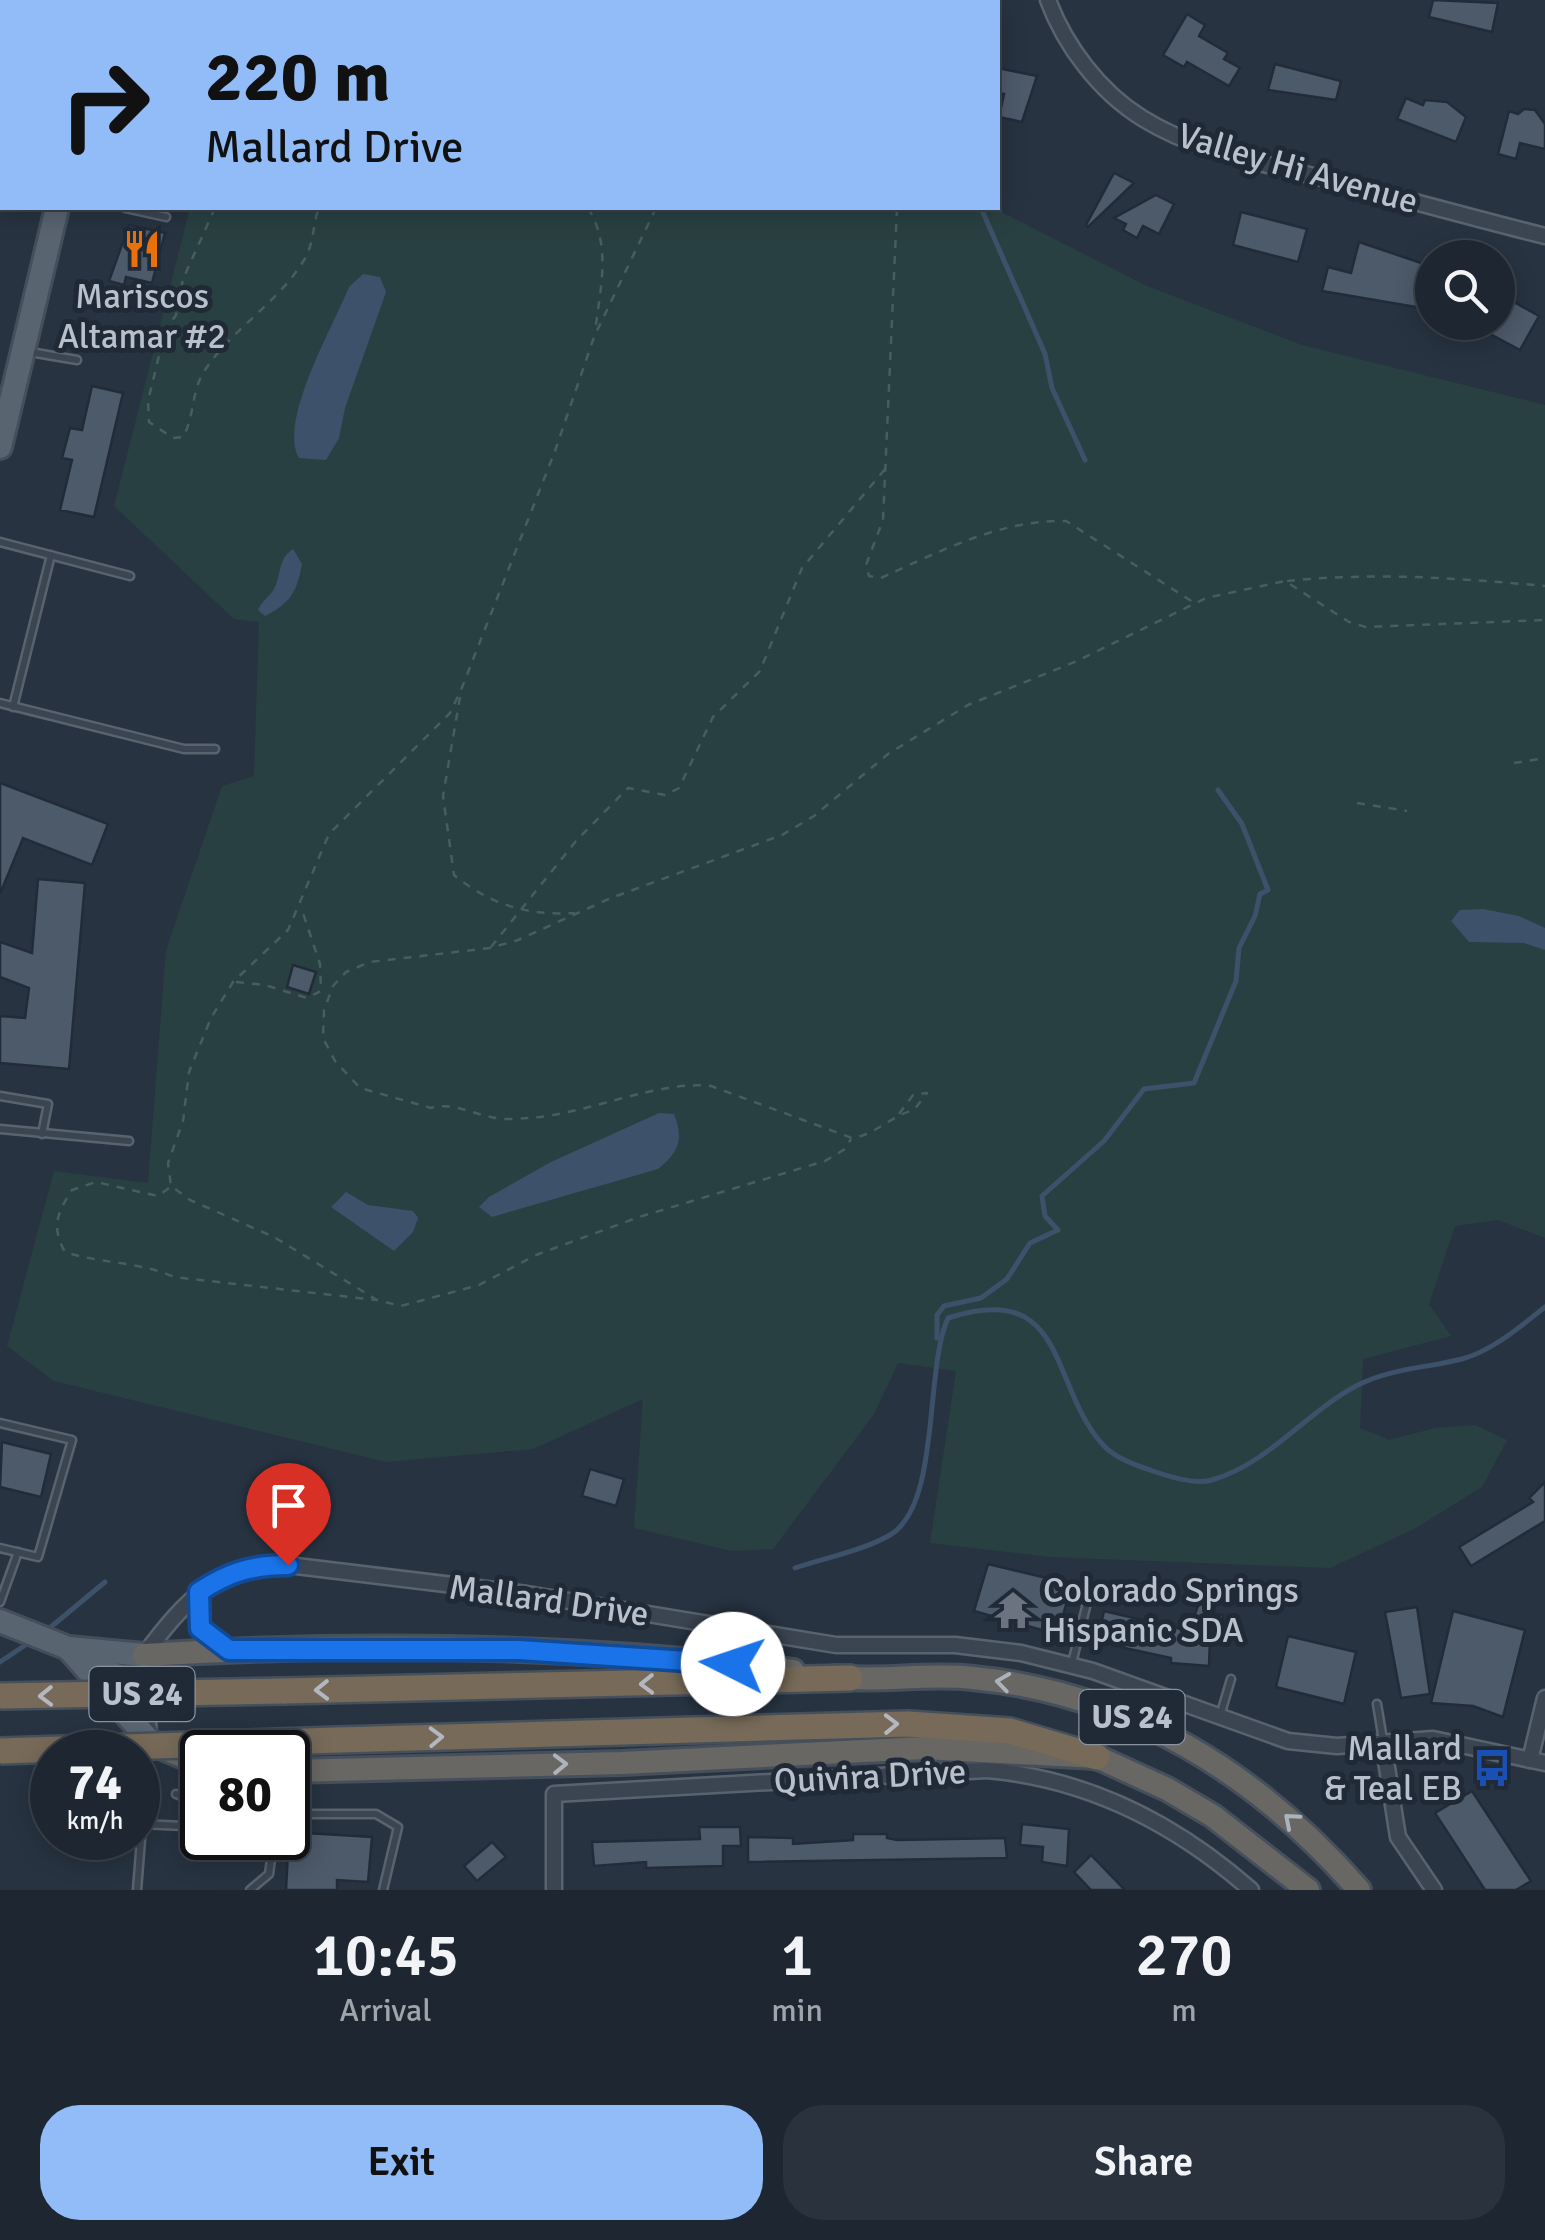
<!DOCTYPE html>
<html lang="en">
<head>
<meta charset="utf-8">
<style>
  :root { --surface:#1d2631; --page:#2a323d; --text:#f1f3f6; --muted:#a0a5ab; --line:#3b434d; --accent:#91bcf7 }
  body { margin:0; font-family:Signika,sans-serif; background:var(--page); color:var(--text); height:100vh; display:flex; flex-direction:column; font-size:38px; white-space:nowrap }
  * { box-sizing:border-box; margin:0 }
  p { font-size:32px; color:var(--muted) }
  .icon { flex:none; width:55px; height:55px; fill:none; stroke:currentColor; stroke-width:2; stroke-linecap:round; stroke-linejoin:round }
  .map { position:relative; height:1890px; overflow:hidden }
  .details { display:flex; flex-direction:column; background:var(--surface); flex:1 }
  .details>* { flex:none }
  .hud { position:absolute; left:0px; top:0px; width:1000px; height:210px; box-shadow:0 5px 25px #0003,0 0 0 2px var(--line); background:#91bcf7; color:#111; overflow:hidden }
  .tools { position:absolute; left:1415px; top:240px; display:grid; gap:20px }
  .tools a { display:grid; place-items:center; width:100px; height:100px; border-radius:50%; background:var(--surface); box-shadow:0 5px 25px #0003,0 0 0 2px var(--line); font-size:50px }
  .speed { position:absolute; left:30px; top:1730px; display:flex; gap:20px; font-size:50px; font-weight:700; text-align:center }
  .speed>* { display:grid; place-content:center; width:130px; height:130px; border-radius:50%; background:var(--surface); box-shadow:0 5px 25px #0003,0 0 0 2px var(--line); line-height:1 }
  .speed small { font-size:25px; font-weight:400 }
  .speed .limit { border:5px solid #111; border-radius:15px; background:#fff; color:#111 }
  .pin { position:absolute; display:grid; place-items:center; width:85px; height:85px; color:#fff; margin:-102px -42px; border-radius:50% 50% 50% 0; rotate:-45deg; box-shadow:0 0 10px #0007 }
  .pin .icon { rotate:45deg }
  .me { position:absolute; width:110px; margin:-55px; rotate:274deg; stroke-linejoin:round; filter:drop-shadow(0 0 8px #0008) }
  .turn { display:flex; align-items:center; gap:35px; height:210px; padding:0 40px; font-size:45px }
  .turn .icon { width:130px; height:130px; stroke-width:2.5 }
  .turn b { display:block; font-size:70px; line-height:85px }
  .eta { display:flex; justify-content:space-evenly; align-items:center; height:170px; text-align:center }
  .eta b { font-size:60px; font-weight:600; line-height:70px }
  .button { display:flex; gap:20px; margin-top:auto; padding:20px 40px }
  .button a { flex:1; height:115px; border-radius:40px; background:var(--accent); color:#111; font-size:40px; font-weight:600; line-height:115px; text-align:center }
  .button a+a { background:var(--page); color:var(--text) }
  .map>svg:first-child { display:block }
  .green { fill:#294042 }
  .water { fill:#3d516a }
  .lines { fill:none; stroke-linecap:round; stroke-linejoin:round }
  .stream { stroke:#3d516a; stroke-width:5 }
  .building { fill:#4d5a6a; stroke:#222c39; stroke-width:2.5 }
  .service-casing { stroke:#59636e; stroke-width:11 }
  .minor-casing { stroke:#59636e; stroke-width:19 }
  .primary-casing { stroke:#454e5a; stroke-width:28 }
  .trunk-casing { stroke:#46505c; stroke-width:28 }
  .motorway-casing { stroke:#46505c; stroke-width:30 }
  .path { stroke:#475d5f; stroke-width:2.5; stroke-dasharray:8 8; stroke-linecap:butt }
  .service { stroke:#3b4551; stroke-width:6 }
  .minor { stroke:#3b4551; stroke-width:14 }
  .primary { stroke:#596471; stroke-width:22 }
  .trunk { stroke:#686764; stroke-width:22 }
  .motorway { stroke:#776a58; stroke-width:25 }
  .motorway-bridge-casing { stroke:#46505c; stroke-width:30; stroke-linecap:butt }
  .motorway-bridge { stroke:#776a58; stroke-width:25 }
  .oneway { stroke:#acb3bc }
  .oneway2 { stroke:#b2b7c0 }
  .route-casing { stroke:#114b97; stroke-width:25 }
  .route { stroke:#1a73e8; stroke-width:18 }
  .labels { text-anchor:middle; stroke-width:10; stroke-linejoin:round; paint-order:stroke }
  .shield { fill:#202a37; stroke:#8a939f; stroke-width:2.5 }
  .shield-label { font-size:32px; font-weight:bold; fill:#b8c0cb }
  .street-label { font-size:35px; fill:#b8c0cb; stroke:#202a37 }
  .poi-label { font-size:35px; fill:#b8c0cb; stroke:#202a37 }
</style>
</head>
<body>
<div class="map">
<svg width="1545" height="1890" viewBox="0 0 1545 1890">
  <rect width="100%" height="100%" fill="#273341"/>
  <g class="green">
    <polygon points="289,0 915,0 916,2 287,2"/>
    <polygon points="998,201 1003,213 1147,286 1302,345 1545,405 1545,1238 1498,1220 1455,1226 1429,1304 1451,1336 1363,1359 1360,1428 1389,1440 1435,1428 1475,1425 1507,1440 1482,1487 1414,1529 1330,1568 1050,1557 930,1543 956,1371 898,1363 874,1414 773,1549 732,1551 634,1528 643,1399 533,1449 386,1462 54,1381 7,1346 54,1171 148,1183 166,950 222,786 254,776 259,622 234,619 114,506 190,208 998,208"/>
  </g>
  <g class="water">
    <path d="M363,274L380,277L386,292L345,408L339,438L326,460L299,458C278,421 333,327 349,287Z"/>
    <path d="M293,549L302,564C297,591 291,603 265,616L258,610C262,601 269,597 274,589C282,574 277,560 293,549Z"/>
    <polygon points="1483,909 1519,916 1545,928 1545,950 1524,943 1469,942 1451,921 1460,910"/>
    <path d="M659,1113L674,1114C684,1140 679,1152 658,1169L492,1217L479,1207L489,1197L551,1162Z"/>
    <polygon points="346,1192 368,1205 413,1211 418,1218 413,1232 394,1251 331,1207"/>
  </g>
  <g class="lines">
    <g class="stream">
      <polyline points="886,2 887,0"/>
      <polyline points="981,208 1045,354 1052,388 1085,460"/>
      <polyline points="937,1338 937,1315 944,1306 981,1298 1007,1279 1030,1243 1058,1230 1045,1216 1042,1196 1104,1141 1144,1089 1194,1083 1236,981 1239,948 1255,916 1260,894 1268,890 1242,824 1218,790"/>
      <path d="M795,1568C825,1558 862,1551 890,1535C941,1505 924,1371 948,1318C1070,1278 1048,1388 1105,1447C1117,1459 1138,1466 1153,1471C1170,1477 1195,1485 1212,1480C1270,1463 1307,1411 1358,1385C1392,1368 1427,1368 1462,1359C1492,1351 1521,1326 1545,1307"/>
      <polyline points="46,1631 105,1582"/>
      <polyline points="0,1662 33,1640"/>
    </g>
  </g>
  <g class="building">
    <polygon points="1433,0 1498,3 1492,32 1429,17"/>
    <polygon points="1187,14 1205,25 1199,36 1228,53 1224,59 1240,68 1229,86 1187,62 1184,67 1163,55"/>
    <polygon points="1275,64 1341,81 1336,100 1268,90"/>
    <polygon points="998,68 1037,76 1022,122 999,117 1004,94 998,93"/>
    <polygon points="1406,98 1423,105 1425,100 1447,102 1466,117 1456,142 1397,119"/>
    <polygon points="1524,109 1535,110 1545,124 1545,149 1520,143 1516,159 1498,154 1509,111 1518,114"/>
    <polygon points="1114,173 1134,183 1088,227 1086,225"/>
    <polygon points="1156,195 1174,204 1159,234 1143,226 1137,238 1123,230 1126,224 1114,218"/>
    <polygon points="1241,212 1307,229 1298,262 1233,245"/>
    <polygon points="129,225 165,233 152,283 126,277 124,285 109,281"/>
    <polygon points="1359,242 1427,265 1416,307 1322,291 1328,267 1351,273"/>
    <polygon points="1498,293 1539,316 1520,350 1468,322 1498,322"/>
    <polygon points="92,386 123,393 94,517 60,510 72,460 62,458 70,428 82,430"/>
    <polygon points="0,783 108,824 92,865 23,838 0,894"/>
    <polygon points="38,879 85,883 69,1069 0,1063 0,1016 25,1018 29,988 0,977 0,942 32,953"/>
    <polygon points="293,965 316,972 309,994 287,987"/>
    <polygon points="2,1442 51,1454 41,1497 0,1487"/>
    <polygon points="590,1469 624,1479 616,1506 582,1496"/>
    <polygon points="1545,1482 1545,1521 1471,1566 1459,1547 1533,1502 1529,1498"/>
    <polygon points="988,1564 1072,1584 1059,1629 1043,1625 1042,1630 974,1611"/>
    <polygon points="1201,1598 1215,1600 1214,1614 1223,1615 1222,1638 1210,1638 1209,1666 1171,1663 1171,1658 1097,1642 1104,1611 1181,1629 1182,1615 1195,1614"/>
    <polygon points="1417,1607 1430,1694 1401,1698 1385,1612"/>
    <polygon points="1453,1611 1525,1630 1503,1717 1473,1706 1431,1703"/>
    <polygon points="1288,1636 1356,1652 1344,1704 1276,1687"/>
    <polygon points="1472,1791 1531,1881 1516,1890 1485,1890 1435,1813"/>
    <polygon points="1022,1824 1069,1829 1067,1866 1042,1862 1043,1847 1020,1845"/>
    <polygon points="699,1827 740,1827 741,1846 723,1846 723,1866 646,1868 646,1862 594,1866 592,1842 700,1839"/>
    <polygon points="289,1832 372,1837 368,1882 337,1880 337,1890 286,1890"/>
    <polygon points="853,1834 887,1834 887,1838 897,1840 1005,1838 1007,1858 748,1862 748,1837 793,1838 793,1844 853,1840"/>
    <polygon points="492,1842 506,1857 477,1881 464,1866"/>
    <polygon points="1091,1855 1125,1890 1091,1890 1074,1872"/>
  </g>
  <g class="lines">
    <g class="service-casing">
      <g id="service">
        <polyline points="133,0 163,2"/>
        <polyline points="279,2 281,0"/>
        <polyline points="125,208 166,217"/>
        <polyline points="30,352 77,360"/>
        <polyline points="0,542 130,576"/>
        <polyline points="0,703 184,749 215,749"/>
        <polyline points="13,707 51,555"/>
        <polyline points="0,1096 48,1104 42,1134"/>
        <polyline points="0,1129 129,1141"/>
        <polyline points="0,1423 72,1440 38,1557 0,1548"/>
        <polyline points="0,1602 18,1552"/>
        <polyline points="1072,1663 1089,1595 1097,1591 1149,1600"/>
        <polyline points="1377,1704 1383,1740"/>
        <polyline points="1220,1716 1231,1679"/>
        <polyline points="176,1794 202,1803"/>
        <polyline points="288,1814 376,1814 398,1827 383,1890"/>
        <polyline points="141,1824 184,1826 202,1817"/>
        <polyline points="137,1890 148,1752"/>
        <polyline points="250,1890 269,1874 274,1838"/>
      </g>
    </g>
    <g class="minor-casing">
      <g id="minor">
        <path d="M1048,0C1065,46 1100,92 1142,118C1198,153 1267,164 1330,180C1402,198 1473,218 1545,236"/>
        <polyline points="199,1592 200,1629 226,1648"/>
        <path d="M149,1738L144,1655C185,1601 215,1565 288,1565L527,1594L836,1645H955L1021,1653L1093,1671L1288,1741L1337,1746L1433,1739L1545,1763"/>
        <polyline points="1383,1742 1398,1837 1434,1890"/>
        <polyline points="1530,1760 1545,1698"/>
        <path d="M554,1890V1794L987,1770C1089,1779 1175,1823 1251,1890"/>
      </g>
    </g>
    <g class="primary-casing">
      <g id="primary">
        <polyline points="104,2 105,0"/>
        <polyline points="0,447 57,208"/>
        <polyline points="0,1621 68,1648 144,1655"/>
        <polyline points="68,1648 149,1740"/>
        <polyline points="85,1665 146,1685"/>
      </g>
    </g>
    <g class="trunk-casing">
      <g id="trunk">
        <path d="M144,1655C359,1642 579,1645 793,1671"/>
        <path d="M835,1677C880,1682 927,1673 973,1678C1129,1693 1258,1774 1359,1890"/>
        <polyline points="156,1745 202,1765"/>
        <polyline points="288,1771 622,1763 924,1748 1097,1757 1167,1789 1213,1816 1308,1890"/>
      </g>
    </g>
    <g class="motorway-casing">
      <g id="motorway">
        <polyline points="283,1691 850,1678"/>
        <polyline points="338,1740 908,1724 1010,1731 1097,1757"/>
      </g>
    </g>
    <g class="path">
      <polyline points="484,2 486,0"/>
      <polyline points="746,2 748,0"/>
      <path d="M215,208L183,279L176,315L165,331L148,401L149,422L173,438L183,437C195,416 191,390 205,370C232,329 279,302 304,260C315,242 312,225 319,208"/>
      <path d="M588,208C612,246 600,289 595,332"/>
      <polyline points="656,208 594,337 555,451 461,690 450,713 329,834 288,930 233,982 211,1018 189,1072 183,1121 168,1163 171,1186 190,1200 274,1237 377,1300 401,1306 479,1285 536,1255 639,1217 825,1161 845,1149 851,1139"/>
      <path d="M897,208L883,520L866,565L869,576L881,578C938,552 1002,519 1066,521L1193,602"/>
      <path d="M1287,581C1374,572 1458,578 1545,586"/>
      <path d="M460,697L443,796L454,875C491,905 528,916 575,913"/>
      <polyline points="1514,763 1545,758"/>
      <polyline points="1357,803 1407,811"/>
      <polyline points="491,947 576,841 628,788 665,795 679,788 713,717 760,671 802,568 886,468"/>
      <polyline points="236,982 265,985 307,998 321,991 320,964 301,907"/>
      <path d="M899,1114L913,1095L927,1093L914,1110C891,1116 875,1135 852,1138L711,1086C658,1080 588,1114 529,1118C517,1119 502,1120 491,1117C470,1113 452,1102 431,1108L360,1088L335,1061L323,1038L324,1010L333,986L346,972L370,962L490,948L518,940L611,898L782,835L814,816L888,754L968,705L1077,661L1206,598L1285,581L1349,622L1366,627L1545,620"/>
      <path d="M169,1188L158,1196L96,1182L72,1190C57,1213 51,1227 65,1252C102,1264 138,1261 174,1277L376,1300"/>
    </g>
    <use href="#service" class="service"/>
    <use href="#minor" class="minor"/>
    <use href="#primary" class="primary"/>
    <use href="#trunk" class="trunk"/>
    <use href="#motorway" class="motorway"/>
    <g class="motorway-bridge-casing">
      <g id="motorway-bridge">
        <polyline points="0,1696 283,1691"/>
        <polyline points="0,1751 338,1740"/>
      </g>
    </g>
    <use href="#motorway-bridge" class="motorway-bridge"/>
  </g>
  <defs><path id="oneway-chevron" d="M-2-3.5L2.5 0L-2 3.5" fill="none" stroke-width="1.6" stroke-linecap="round" stroke-linejoin="round" transform="scale(2.5)"/></defs>
  <g class="oneway">
    <use href="#oneway-chevron" transform="translate(1003 1682) rotate(-172)"/>
    <use href="#oneway-chevron" transform="translate(560 1764) rotate(-1)"/>
    <use href="#oneway-chevron" transform="translate(1291 1820) rotate(-139)"/>
  </g>
  <g class="oneway2">
    <use href="#oneway-chevron" transform="translate(647 1684) rotate(179)"/>
    <use href="#oneway-chevron" transform="translate(322 1690) rotate(179)"/>
    <use href="#oneway-chevron" transform="translate(46 1696) rotate(179)"/>
    <use href="#oneway-chevron" transform="translate(891 1724) rotate(-1)"/>
    <use href="#oneway-chevron" transform="translate(436 1737) rotate(-2)"/>
  </g>
  <g class="lines">
    <g class="route-casing">
      <path id="route" d="M288,1565C253,1565 228,1572 199,1592L200,1628L229,1650H519L733,1664"/>
    </g>
    <use href="#route" class="route"/>
  </g>
  <defs>
    <g id="restaurant-bare" transform="scale(3)"><path d="M-5-6h1v4h1v-4h1v4h1v-4h1v5L-1.5 .5V6h-2V.5L-5-1ZM5-6V6H3V1.5H1.5Q1.5-4 5-6Z" fill="#e8710a" stroke="#202a37" stroke-width="2.5" paint-order="stroke"/></g>
    <g id="temple-bare" transform="scale(3)"><path d="M0-6L5-2H3V0L6.5 2.5H4V6H1.5V3h-3V6H-4V2.5H-6.5L-3 0V-2H-5Z" fill="#6b7280" stroke="#202a37" stroke-width="2.5" paint-order="stroke"/></g>
    <g id="bus-bare" transform="scale(3)"><path d="M-5-6H5V4H4V6H2V4H-2V6H-4V4H-5ZM-3.5-4V0h7V-4ZM-3.5 1.2v1.5H-2V1.2ZM2 1.2v1.5H3.5V1.2Z" fill="#1a4fb4" stroke="#202a37" stroke-width="2.5" paint-order="stroke"/></g>
  </defs>
  <g fill-rule="evenodd">
    <use href="#restaurant-bare" x="142" y="249"/>
    <use href="#temple-bare" x="1013" y="1610"/>
    <use href="#bus-bare" x="1492" y="1768"/>
  </g>
  <g class="labels">
    <g class="shield">
      <rect x="89.5" y="1667" width="105" height="54" rx="8"/>
      <rect x="1079.5" y="1690" width="105" height="54" rx="8"/>
    </g>
    <g class="shield-label">
      <text x="142" y="1705">US 24</text>
      <text x="1132" y="1728">US 24</text>
    </g>
    <g class="street-label">
      <text transform="translate(1298 168) rotate(16)" y="12">Valley Hi Avenue</text>
      <text transform="translate(549 1600) rotate(8)" y="12">Mallard Drive</text>
      <text transform="translate(870 1776) rotate(-3)" y="12">Quivira Drive</text>
    </g>
    <g class="poi-label">
      <text x="142" y="308">Mariscos<tspan x="142" dy="40">Altamar #2</tspan></text>
      <text x="1043" y="1602" text-anchor="start">Colorado Springs<tspan x="1043" dy="40">Hispanic SDA</tspan></text>
      <text x="1462" y="1760" text-anchor="end">Mallard<tspan x="1462" dy="40">&amp; Teal EB</tspan></text>
    </g>
  </g>
</svg>
<div class="tools">
<a><svg class="icon" aria-label="search" viewBox="0 0 24 24"><circle cx="10" cy="10" r="6"/><path d="M15 15l6 6"/></svg></a>
</div>
<div class="speed"><div>74<small>km/h</small></div><div class="limit">80</div></div>
<div class="pin" style="left:288px;top:1565px;background:#d93025"><svg class="icon" aria-label="arrive" viewBox="0 0 24 24"><path d="M6 21V4h12l-3 4 3 4H6"/></svg></div>
<svg class="me" style="left:733px;top:1664px" viewBox="-20 -20 40 40"><circle r="19" fill="#fff"/><path d="M0-13L10 11 0 6-10 11z" fill="#1a73e8"/></svg>
<div class="hud">
<div class="turn"><svg class="icon" aria-label="right" viewBox="0 0 24 24"><path d="M7 20v-9h11M14 6l5 5-5 5"/></svg><div><b>220 m</b>Mallard Drive</div></div>
</div>
</div>
<section class="details">
<div class="eta">
<div><b>10:45</b><p>Arrival</p></div>
<div><b>1</b><p>min</p></div>
<div><b>270</b><p>m</p></div>
</div>
<div class="button"><a>Exit</a><a>Share</a></div>
</section>
</body>
</html>
